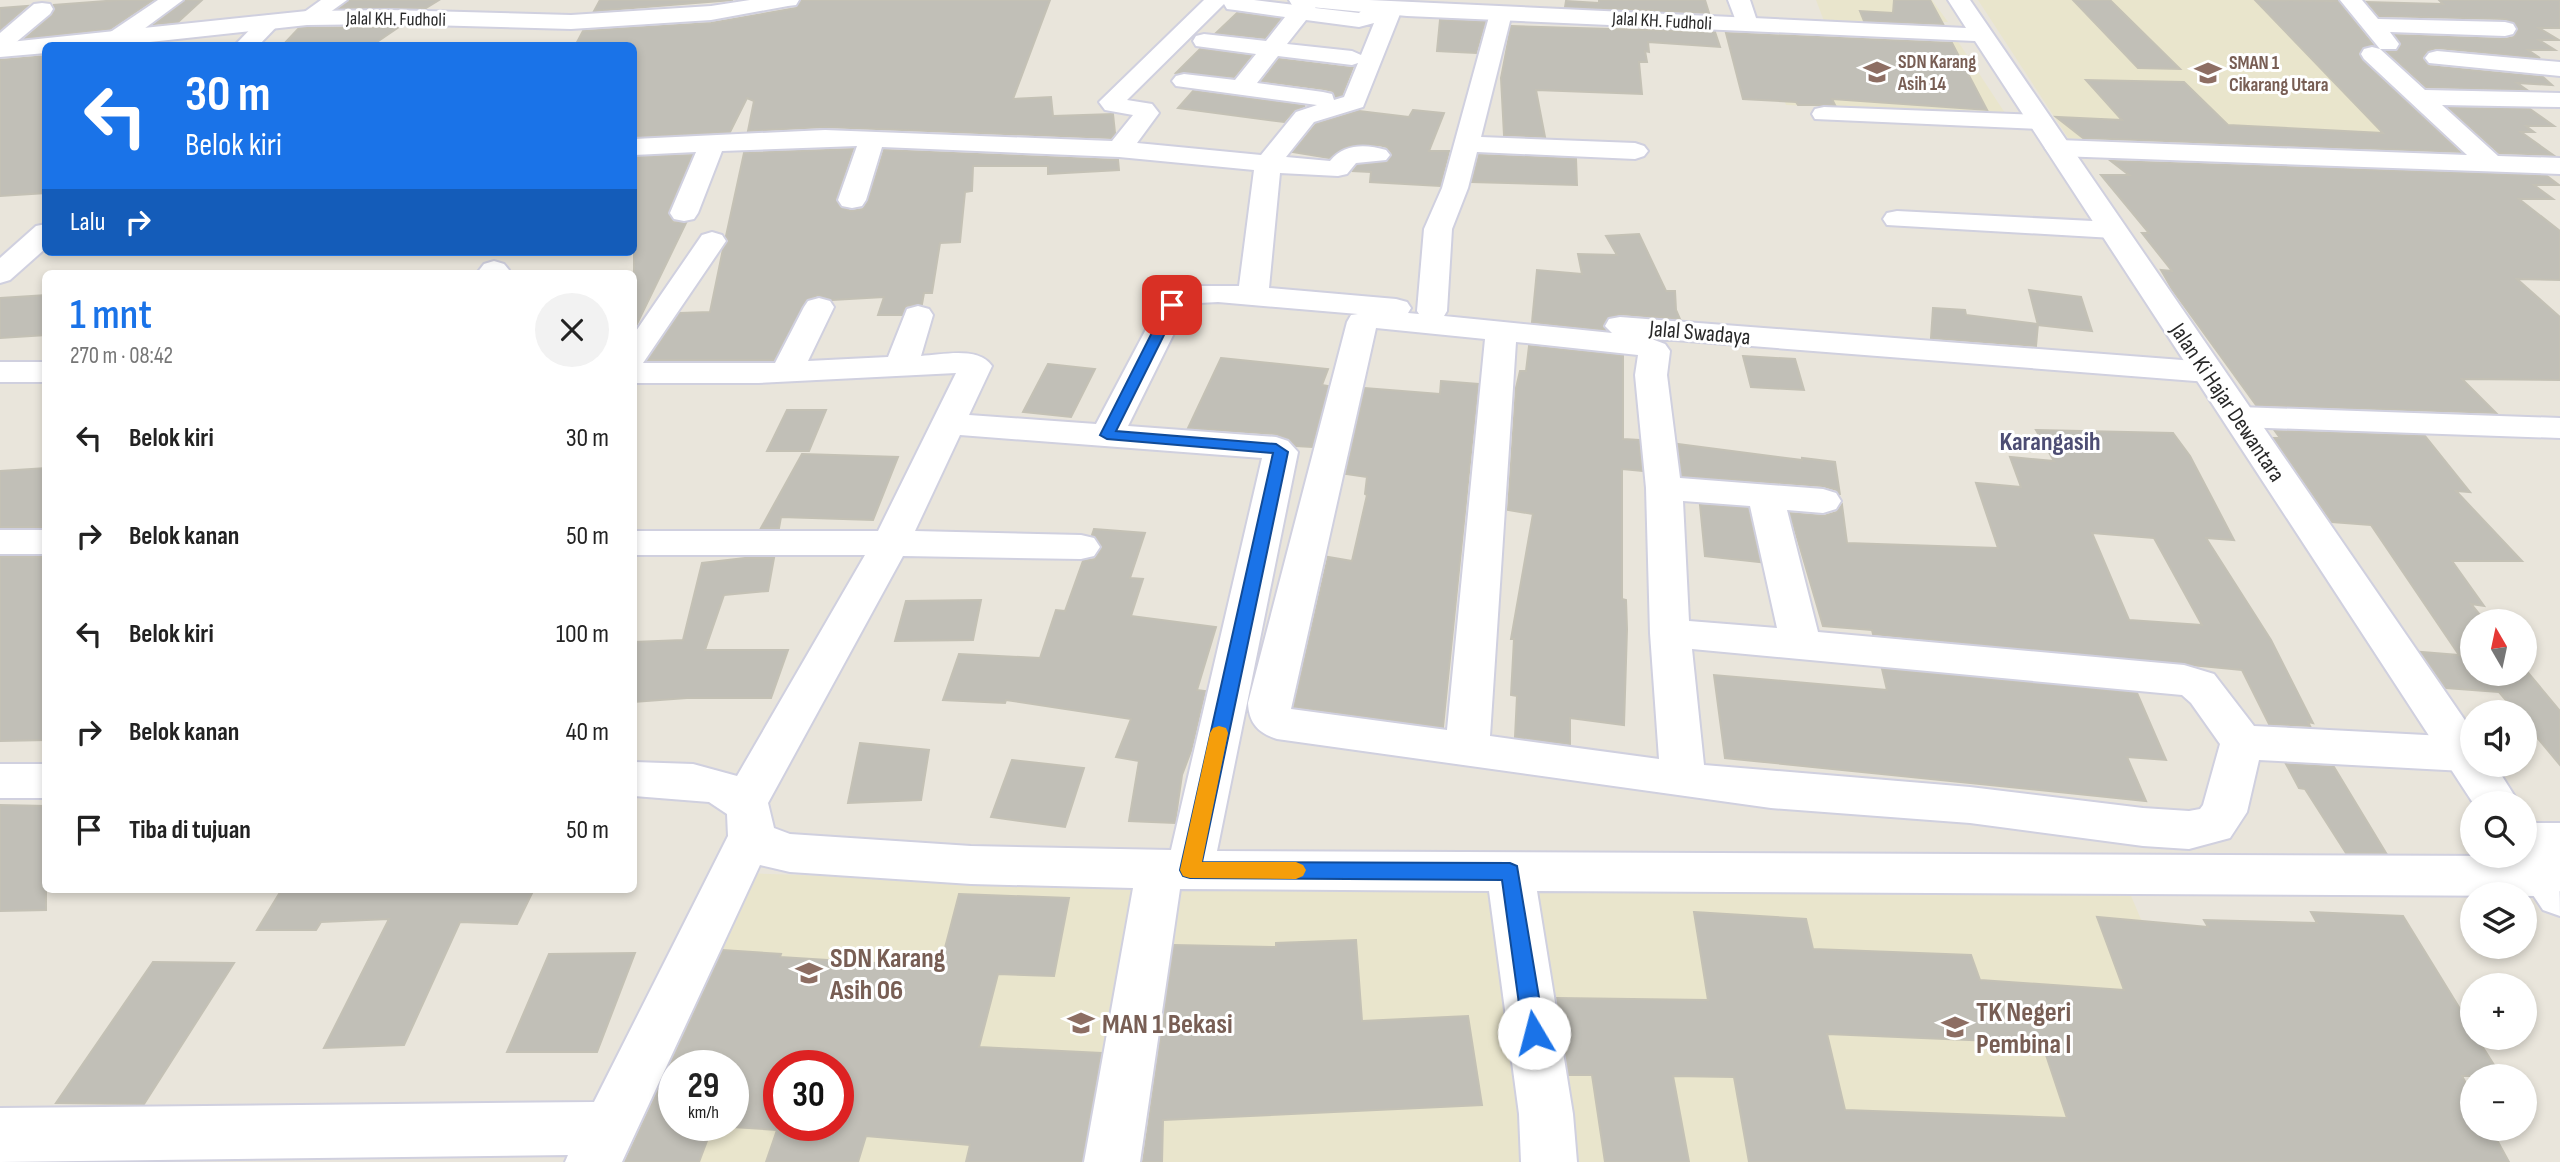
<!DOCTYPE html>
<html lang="id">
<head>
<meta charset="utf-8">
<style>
  :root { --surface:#fff; --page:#f2f2f2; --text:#222; --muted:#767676; --accent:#1a73e8 }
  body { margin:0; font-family:"Sofia Sans Condensed",sans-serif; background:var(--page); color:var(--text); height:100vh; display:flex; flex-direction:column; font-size:26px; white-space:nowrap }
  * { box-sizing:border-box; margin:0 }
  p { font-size:23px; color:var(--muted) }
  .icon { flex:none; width:38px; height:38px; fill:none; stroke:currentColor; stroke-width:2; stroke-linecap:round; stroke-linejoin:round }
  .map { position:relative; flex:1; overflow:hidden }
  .drawer { position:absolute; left:42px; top:270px; width:595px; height:623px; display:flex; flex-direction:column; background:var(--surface); border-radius:10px; box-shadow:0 4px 10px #0003 }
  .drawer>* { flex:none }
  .guide { position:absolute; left:42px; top:42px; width:595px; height:214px; border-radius:10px; box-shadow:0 4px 10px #0003; background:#1a73e8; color:#fff; overflow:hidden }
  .needle { width:46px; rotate:351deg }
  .tools { position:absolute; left:2460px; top:609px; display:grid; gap:14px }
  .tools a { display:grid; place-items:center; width:77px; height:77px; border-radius:50%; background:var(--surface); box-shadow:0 4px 10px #0003; font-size:35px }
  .speed { position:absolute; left:658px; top:1050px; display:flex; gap:14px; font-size:35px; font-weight:700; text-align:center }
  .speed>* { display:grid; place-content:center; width:91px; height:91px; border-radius:50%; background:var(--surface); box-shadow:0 4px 10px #0003; line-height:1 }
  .speed small { font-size:18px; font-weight:400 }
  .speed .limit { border:10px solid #d22; background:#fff; color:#111 }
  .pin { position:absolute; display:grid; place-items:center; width:60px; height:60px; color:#fff; margin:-30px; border-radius:14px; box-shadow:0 4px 10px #0006 }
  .me { position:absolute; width:77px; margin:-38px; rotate:352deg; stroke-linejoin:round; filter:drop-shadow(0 0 5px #0008) }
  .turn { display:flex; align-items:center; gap:24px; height:147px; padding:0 28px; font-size:32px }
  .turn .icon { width:91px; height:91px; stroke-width:2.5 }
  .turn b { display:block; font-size:49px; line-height:60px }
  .then { display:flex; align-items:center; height:66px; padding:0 28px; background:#0003; gap:14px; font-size:26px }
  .round { display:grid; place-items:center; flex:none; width:74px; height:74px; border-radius:37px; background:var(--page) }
  .overview { display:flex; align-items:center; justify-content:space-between; height:119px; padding:0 28px }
  h1 { font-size:42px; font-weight:600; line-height:52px; color:var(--accent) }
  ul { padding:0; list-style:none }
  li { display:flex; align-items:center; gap:21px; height:98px; padding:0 28px }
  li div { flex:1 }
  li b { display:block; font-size:26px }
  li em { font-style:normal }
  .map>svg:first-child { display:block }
  .education { fill:#e9e5cc; fill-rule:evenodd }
  .building { fill:#c1bfb7; stroke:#c4c1b5; stroke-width:2; fill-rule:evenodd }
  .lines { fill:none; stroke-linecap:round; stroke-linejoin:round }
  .minor-casing { stroke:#d0d0df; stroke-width:4 }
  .tertiary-casing { stroke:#d0d0df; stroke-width:4 }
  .secondary-casing { stroke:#d0d0df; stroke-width:4 }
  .minor { fill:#fff; fill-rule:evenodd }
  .tertiary { fill:#fff; fill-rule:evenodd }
  .secondary { fill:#fff; fill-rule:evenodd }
  .route { fill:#1a73e8; stroke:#114b97; stroke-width:2 }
  .slow { fill:#f59e0b }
  .labels { text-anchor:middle; stroke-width:6; stroke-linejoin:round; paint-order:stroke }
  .far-street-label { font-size:19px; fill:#282828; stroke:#fff }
  .far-education-label { font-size:19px; font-weight:bold; fill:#785e54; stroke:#fff; text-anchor:start }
  .street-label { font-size:23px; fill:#282828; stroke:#fff }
  .quarter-label { font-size:26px; font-weight:bold; fill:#4d4d73; stroke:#fff }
  .near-education-label { font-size:28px; font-weight:bold; fill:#785e54; stroke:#fff; text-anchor:start }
</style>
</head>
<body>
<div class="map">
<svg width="2560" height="1162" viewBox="0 0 2560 1162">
  <rect width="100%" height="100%" fill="#e9e5db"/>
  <g class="education">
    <polygon points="1816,0 1932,0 1948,22 1824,21"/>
    <polygon points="1978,0 2305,0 2488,160 2074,147"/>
    <polygon points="1759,30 1957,40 2005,113 1786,105"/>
    <path d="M742,873L948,880L2129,891L2243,1162H620ZM674,1066H733V1125H674ZM779,1066H838V1125H779Z"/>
  </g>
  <g class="building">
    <polygon points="119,0 153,0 110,29 26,38 52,15 55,10 54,5"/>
    <polygon points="186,0 202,0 178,22 155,24"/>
    <polygon points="350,0 439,0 426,8 340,8"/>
    <polygon points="600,0 733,0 594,11"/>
    <polygon points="802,0 1050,0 1013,99 1051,97 1053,116 1113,114 1115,133 1111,138 825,127 748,131 754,101 747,98 730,132 634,137 634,46 575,46 583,31 711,23 796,8"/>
    <polygon points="1599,0 1705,0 1709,13 1565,7 1566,1 1599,3"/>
    <polygon points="1894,0 1930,0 1943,24 1864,21 1860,11 1893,13"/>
    <polygon points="2073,0 2110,0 2180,69 2138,68"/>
    <polygon points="2255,0 2338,1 2373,45 2362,48 2359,53 2362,60 2460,152 2083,138 2056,117 2122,120 2086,80 2184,82 2228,125 2383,133"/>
    <polygon points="2439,0 2560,0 2560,28 2539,28 2559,40 2539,40 2555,50 2528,50 2540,58 2437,48 2427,51 2422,58 2429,66 2543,77 2552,85 2517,83 2527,90 2426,87 2387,52 2396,52 2401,45 2395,35 2505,39 2514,37 2518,30 2515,23 2505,19 2379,16 2367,2 2443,4"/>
    <polygon points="27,6 0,30 0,8"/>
    <polygon points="1237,13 1280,19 1265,38 1216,33"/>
    <polygon points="1440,20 1485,22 1476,53 1437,51"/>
    <polygon points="1511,26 1715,32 1720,47 1648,42 1649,52 1645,51 1647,62 1639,62 1642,94 1536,90 1545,137 1504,135 1501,78"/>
    <polygon points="399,27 371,46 282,46 299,28"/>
    <polygon points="1726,33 1952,43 1987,110 1832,99 1835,105 1798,105 1796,102 1743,99"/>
    <polygon points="1200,49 1251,56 1234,77 1176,73"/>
    <polygon points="46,56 46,193 0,196 0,60"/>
    <polygon points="1279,59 1352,68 1353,67 1342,95 1336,97 1333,91 1324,89 1262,81"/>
    <polygon points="1193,91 1305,106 1294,110 1284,122 1178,108"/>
    <polygon points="2449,108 2530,109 2554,126 2526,126 2534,132 2521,132 2553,155 2499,153"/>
    <polygon points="1413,110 1444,113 1429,151 1449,151 1440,186 1370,182 1371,172 1353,171 1357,165 1388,162 1392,153 1387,147 1379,145 1348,146 1329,158 1293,152 1316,124 1359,111 1409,117"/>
    <polygon points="853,149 836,199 840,207 851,211 863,209 868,201 884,150 1118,160 1119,170 1048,174 1048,166 973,166 972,191 965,192 960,242 940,243 932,293 924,293 922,304 906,306 902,315 878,315 884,297 832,300 818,295 806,300 774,360 648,360 680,313 710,312 723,249 729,241 726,236 744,153"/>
    <polygon points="692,155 668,212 673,222 686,223 634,330 634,157"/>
    <polygon points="1479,155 1576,159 1577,185 1472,182"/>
    <polygon points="2111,161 2547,176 2559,185 2534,185 2553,199 2519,199 2560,231 2560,280 2517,279 2560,317 2560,380 2462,379 2496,413 2256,405 2172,289 2161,270 2172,271 2142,233 2149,233 2101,175 2129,175"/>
    <polygon points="1639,234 1666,291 1675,291 1676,310 1680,319 1620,314 1607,318 1602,326 1605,330 1532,322 1537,270 1582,274 1578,254 1617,255 1606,236"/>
    <polygon points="2029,290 2081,297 2092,331 2038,325"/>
    <polygon points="46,295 46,335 0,338 0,298"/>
    <polygon points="1933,308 1965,310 1966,315 2038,324 2036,346 1931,338"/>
    <polygon points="1529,346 1623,356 1623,439 1639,440 1642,471 1622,469 1622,599 1626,600 1627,629 1624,725 1570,718 1570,744 1515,737 1517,696 1511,695 1514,639 1511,639 1533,514 1508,510 1516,388 1520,371 1526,371"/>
    <polygon points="1743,356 1795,359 1804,390 1751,387"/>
    <polygon points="1221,358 1328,369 1322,385 1328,386 1312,447 1296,446 1289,439 1276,434 1188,428"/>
    <polygon points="1048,364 1095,369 1071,417 1023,412"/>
    <polygon points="1441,381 1478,384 1443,727 1294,707 1328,557 1352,561 1367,495 1365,494 1367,477 1346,474 1365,388 1440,394"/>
    <polygon points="787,410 826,410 809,451 767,451"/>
    <path d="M2036,430L2173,433L2190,456L2234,540L2206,538L2271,640L2313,723L2308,722L2310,726L2269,724L2242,670L1873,634L1872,630L1823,626L1790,513L1824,516L1837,512L1842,505L1847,543L1998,548L1976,483L2021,487L2010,457L2054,461ZM2092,533L2154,538L2202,625L2129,620Z"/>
    <polygon points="2275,431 2425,436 2470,492 2456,491 2522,561 2452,561 2484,606 2471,604 2485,621 2473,621 2473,674 2525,674 2525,669 2560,711 2560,765 2525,723 2525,712 2516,712 2499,692 2446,688 2421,652 2459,655 2371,525 2332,522 2274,438 2280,438"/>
    <polygon points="1678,444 1802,460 1802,458 1835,462 1840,495 1837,490 1823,486 1682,476"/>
    <polygon points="802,454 898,457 873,520 781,517 779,528 761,528"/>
    <polygon points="46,468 46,527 0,527 0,471"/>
    <polygon points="1700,505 1748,508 1760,562 1705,556"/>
    <polygon points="1094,529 1145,533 1130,578 1143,579 1131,616 1216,627 1197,690 1205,691 1191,751 1182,775 1175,823 1129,821 1139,761 1116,757 1131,719 1006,700 1005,703 943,700 959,654 1040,658 1056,610 1065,611 1083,561 1095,559 1102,548 1096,537 1092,535"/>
    <polygon points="0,557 46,557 46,740 0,741"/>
    <polygon points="745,558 774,558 768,591 724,595 705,650 788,650 771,698 687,698 634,702 634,642 683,640 702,563"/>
    <polygon points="981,600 973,640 895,641 906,601"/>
    <polygon points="1882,669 2137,693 2166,760 2127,757 2146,801 1725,758 1714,675 1887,690"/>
    <polygon points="860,743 929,750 921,800 848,803"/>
    <polygon points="1012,760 1084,768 1065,827 991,817"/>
    <polygon points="2286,764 2334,767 2386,853 2346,853 2305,789 2299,788"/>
    <polygon points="0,805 46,806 46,910 0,911"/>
    <polygon points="282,889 534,889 517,924 460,922 404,1045 324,1048 389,919 321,922 316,930 257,930"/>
    <path d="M959,894L1069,898L1054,976L998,974L979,1047L1101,1053L1082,1162H966L970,1145L866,1136L858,1162H766L777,1130L733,1127V1066H674V1125H713L699,1162H625L723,950L781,954L780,957L940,967ZM779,1066H838V1125H779Z"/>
    <path d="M1694,912L1806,919L1813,949L1971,955L1980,980L2124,990L2097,917L2208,927L2204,920L2317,923L2311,912L2403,916L2473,1030V1038H2477L2501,1076H2462L2473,1096V1129H2491L2509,1162H1749L1734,1077L1673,1076L1689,1162H1605L1592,1075H1569L1557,998L1708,1000ZM1827,1034L2042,1043L2067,1118L1845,1110Z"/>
    <polygon points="1356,940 1362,1021 1468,1016 1482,1105 1163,1120 1162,1162 1143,1162 1174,945 1276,947 1276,943"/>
    <polygon points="635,953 597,1052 507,1052 549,954"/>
    <polygon points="153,962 234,963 144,1104 56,1103"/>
  </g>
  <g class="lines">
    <g class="minor-casing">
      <g id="minor">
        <polygon points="321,0 347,0 315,23 299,23 296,18"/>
        <path d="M1204,0H1254L1295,5L1299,0H1319L1315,8L1359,13C1372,0 1379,0 1399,4L1402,9L1363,107L1314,122L1286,157L1330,161C1344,144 1365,144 1386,150L1390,155L1386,160L1356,163L1347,174L1338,176L1280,173L1269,288L1396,299L1407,302L1411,308L1408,313L1419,314L1417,311L1424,229L1442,188L1490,13L1493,8H1509L1512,13L1481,137L1635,143L1644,146L1648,151L1644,156L1635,159L1477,152L1468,188L1452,229L1447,311L1444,316L1612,333L1605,326L1609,319L1620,317L2208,362L2219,365L2224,372L2219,379L2208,382L1649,338L1665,344L1670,351L1667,375L1680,478L1823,489L1836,493L1841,501L1836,509L1823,513L1787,510L1818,632L2184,665L2214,674L2254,726L2464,737L2473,740V765H2480L2464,771L2259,760L2247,812L2230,838L2189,849L2143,846L1970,823L1771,808L1277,739C1258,733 1249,723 1248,703L1347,322L1351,315L1358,314L1218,302L1199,303L1185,311L1128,426L1276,437L1288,441L1298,452L1217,851L2511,856H2525V823H2560V891L2546,896L1537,891L1573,1114L1577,1162H1521L1519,1114L1489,891L1180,889L1140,1162H1084L1133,888L971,884L790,872L760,865L622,1162H565L568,1155L0,1162V1108L594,1102L728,836L727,814L709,802L634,796V762L693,764L737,776L865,555H634V531H878L956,373L758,383H634V334L702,235L712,232L722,235L726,241L643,363H775L804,307L808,301L819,298L830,301L834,307L808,361L888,357L907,309L918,306L929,309L933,315L921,356C942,355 978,346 992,366L969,415L1096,424L1162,299L1193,286H1239L1254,170L1119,157L882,147L866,200L862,206L852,208L842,206L838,200L857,146L722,151L698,213L694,219L684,221L674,219L670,213L696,152L634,155V139L825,130L1112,141L1133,115L1105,110L1099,102ZM1224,4L1227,9L1235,10L1285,17L1266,41L1204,34L1196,36L1193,41L1196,46L1256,54L1235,80L1184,74L1176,76L1172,81L1176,86L1317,105L1296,112L1261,155L1137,143L1159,113L1152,104L1127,100ZM1306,20L1359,27L1374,23L1361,55L1352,51L1287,44ZM1278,56L1352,65L1358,63L1344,97L1334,100L1332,94L1323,92L1257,83ZM1376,328L1485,339L1447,730L1291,709ZM1516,342L1638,355L1635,375L1646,488L1650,633L1659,759L1490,736ZM960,435L1262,458L1171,850L971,846L790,834L774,828L768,803L903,556L1081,559L1094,556L1100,547L1094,538L1081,535L915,531ZM1683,501L1750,506L1777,628L1689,621ZM1692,649L2182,695L2191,703L2220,744L2203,805L2200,809L2189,811L2143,808L1970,787L1704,765Z"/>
        <polygon points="1728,0 1750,0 1758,24 1755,29 1739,29"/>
        <polygon points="2340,0 2362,0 2378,19 2505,22 2513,24 2516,29 2513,34 2505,36 2390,32 2399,44 2396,49 2380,49"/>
        <polygon points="42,3 50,4 53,9 50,14 8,49 0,51 0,33 34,4"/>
        <polygon points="2372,47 2380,49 2425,90 2560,93 2560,107 2442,105 2498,156 2560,158 2560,174 2058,156 2049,153 2045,148 2049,143 2058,140 2467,155 2364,59 2361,54 2364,49"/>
        <polygon points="2437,51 2560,62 2560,76 2429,63 2425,58 2429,53"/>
        <polygon points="1824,107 2041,115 2050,117 2053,122 2050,127 2041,129 1815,119 1812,114 1815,109"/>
        <polygon points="1897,211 2113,222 2123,224 2127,230 2123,236 2113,238 1887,225 1883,219 1887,213"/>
        <polygon points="494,261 504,264 509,270 507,273 477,273 484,264"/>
        <rect x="0" y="362" width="46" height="20"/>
        <polygon points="2239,407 2560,418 2560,438 2239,427 2227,424 2222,417 2227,410"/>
        <rect x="0" y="530" width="46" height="24"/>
        <rect x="0" y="764" width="46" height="34"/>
      </g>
    </g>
    <g class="tertiary-casing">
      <g id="tertiary">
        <polygon points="158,0 183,0 125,43 109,43 106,38 109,33"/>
        <polygon points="270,15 278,17 281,22 258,46 234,46 262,17"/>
        <polygon points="46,224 46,248 10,280 0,283 0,258 36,226"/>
      </g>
    </g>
    <g class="secondary-casing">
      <g id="secondary">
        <polygon points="750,0 799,0 796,5 788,6 711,20 571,29 390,24 307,25 113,46 46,46 46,53 0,57 0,43 307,11 390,10 571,15 711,6"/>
        <polygon points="1289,0 1369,0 1966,28 1948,0 1970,0 2473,732 2473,765 2495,765 2519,803 2473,803 1975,41 1407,16 1300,6 1292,5"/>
        <path d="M2525,826C2560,841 2560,878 2560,916L2543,910L2507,856H2525Z"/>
      </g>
    </g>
    <use href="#minor" class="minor"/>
    <use href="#tertiary" class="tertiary"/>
    <use href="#secondary" class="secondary"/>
  </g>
  <polygon class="route" points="1172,302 1179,305 1116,431 1276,444 1288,452 1202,862 1510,863 1517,866 1545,1033 1542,1040 1534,1043 1527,1040 1523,1033 1502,880 1190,878 1183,876 1180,870 1273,453 1107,439 1100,435 1166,305"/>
  <polygon class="slow" points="1219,726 1226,728 1228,733 1202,862 1296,862 1303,865 1306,870 1303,876 1296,879 1190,878 1183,876 1180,870 1210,733 1213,728"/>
  <defs>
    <g id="school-bare" transform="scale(2.1)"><path d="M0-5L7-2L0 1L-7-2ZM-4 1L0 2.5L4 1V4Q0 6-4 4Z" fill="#8d6e63" stroke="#fff" stroke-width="2.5" paint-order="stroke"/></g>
  </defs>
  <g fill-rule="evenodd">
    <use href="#school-bare" x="1877" y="72"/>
    <use href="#school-bare" x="2208" y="73"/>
    <use href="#school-bare" x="809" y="973"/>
    <use href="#school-bare" x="1081" y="1023"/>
    <use href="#school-bare" x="1955" y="1027"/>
  </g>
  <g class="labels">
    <g class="far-street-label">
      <text transform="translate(396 18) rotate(1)" y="7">Jalal KH. Fudholi</text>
      <text transform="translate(1662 20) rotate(3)" y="7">Jalal KH. Fudholi</text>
    </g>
    <g class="far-education-label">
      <text x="1898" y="68">SDN Karang<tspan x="1898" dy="22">Asih 14</tspan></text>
      <text x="2229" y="69">SMAN 1<tspan x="2229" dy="22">Cikarang Utara</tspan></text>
    </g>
    <g class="street-label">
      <text transform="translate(1700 332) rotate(5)" y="8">Jalal Swadaya</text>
      <text transform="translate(2228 402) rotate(56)" y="8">Jalan Ki Hajar Dewantara</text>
    </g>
    <g class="quarter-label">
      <text x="2050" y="450">Karangasih</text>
    </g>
    <g class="near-education-label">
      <text x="830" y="967">SDN Karang<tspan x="830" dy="32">Asih 06</tspan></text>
      <text x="1976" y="1021">TK Negeri<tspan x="1976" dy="32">Pembina I</tspan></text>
      <text x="1102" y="1033">MAN 1 Bekasi</text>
    </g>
  </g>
</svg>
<div class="tools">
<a><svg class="needle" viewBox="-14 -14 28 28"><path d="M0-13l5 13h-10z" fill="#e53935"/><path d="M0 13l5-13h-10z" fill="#767676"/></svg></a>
<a><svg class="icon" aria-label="sound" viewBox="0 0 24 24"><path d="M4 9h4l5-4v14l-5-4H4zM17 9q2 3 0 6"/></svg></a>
<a><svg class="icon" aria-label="search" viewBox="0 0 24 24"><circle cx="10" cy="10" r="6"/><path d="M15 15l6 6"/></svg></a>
<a><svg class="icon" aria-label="layers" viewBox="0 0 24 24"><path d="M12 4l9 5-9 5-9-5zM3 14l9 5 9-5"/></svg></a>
<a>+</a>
<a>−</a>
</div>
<div class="speed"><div>29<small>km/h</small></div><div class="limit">30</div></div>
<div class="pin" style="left:1172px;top:305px;background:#d93025"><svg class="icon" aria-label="arrive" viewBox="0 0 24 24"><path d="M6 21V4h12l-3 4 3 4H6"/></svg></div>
<svg class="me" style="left:1534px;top:1033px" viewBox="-20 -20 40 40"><circle r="19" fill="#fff"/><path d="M0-13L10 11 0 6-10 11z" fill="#1a73e8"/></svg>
<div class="guide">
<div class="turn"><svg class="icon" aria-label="left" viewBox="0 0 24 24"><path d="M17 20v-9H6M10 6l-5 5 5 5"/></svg><div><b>30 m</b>Belok kiri</div></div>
<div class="then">Lalu<svg class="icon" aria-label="right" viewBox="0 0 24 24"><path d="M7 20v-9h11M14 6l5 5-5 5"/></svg></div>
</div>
<section class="drawer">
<div class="overview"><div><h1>1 mnt</h1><p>270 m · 08:42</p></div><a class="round"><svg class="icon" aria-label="close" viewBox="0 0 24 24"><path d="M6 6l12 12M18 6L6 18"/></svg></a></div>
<ul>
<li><svg class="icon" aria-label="left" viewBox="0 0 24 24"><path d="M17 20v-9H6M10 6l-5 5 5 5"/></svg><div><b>Belok kiri</b></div><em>30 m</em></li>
<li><svg class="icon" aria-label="right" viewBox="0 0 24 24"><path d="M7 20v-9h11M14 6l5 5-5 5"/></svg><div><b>Belok kanan</b></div><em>50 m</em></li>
<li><svg class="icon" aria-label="left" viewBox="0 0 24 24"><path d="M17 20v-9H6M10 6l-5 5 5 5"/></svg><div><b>Belok kiri</b></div><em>100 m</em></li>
<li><svg class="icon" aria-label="right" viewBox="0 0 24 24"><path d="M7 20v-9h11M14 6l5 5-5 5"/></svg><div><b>Belok kanan</b></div><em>40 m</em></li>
<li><svg class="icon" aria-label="arrive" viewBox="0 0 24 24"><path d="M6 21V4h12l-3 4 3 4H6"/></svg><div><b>Tiba di tujuan</b></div><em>50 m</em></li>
</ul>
</section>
</div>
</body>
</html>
